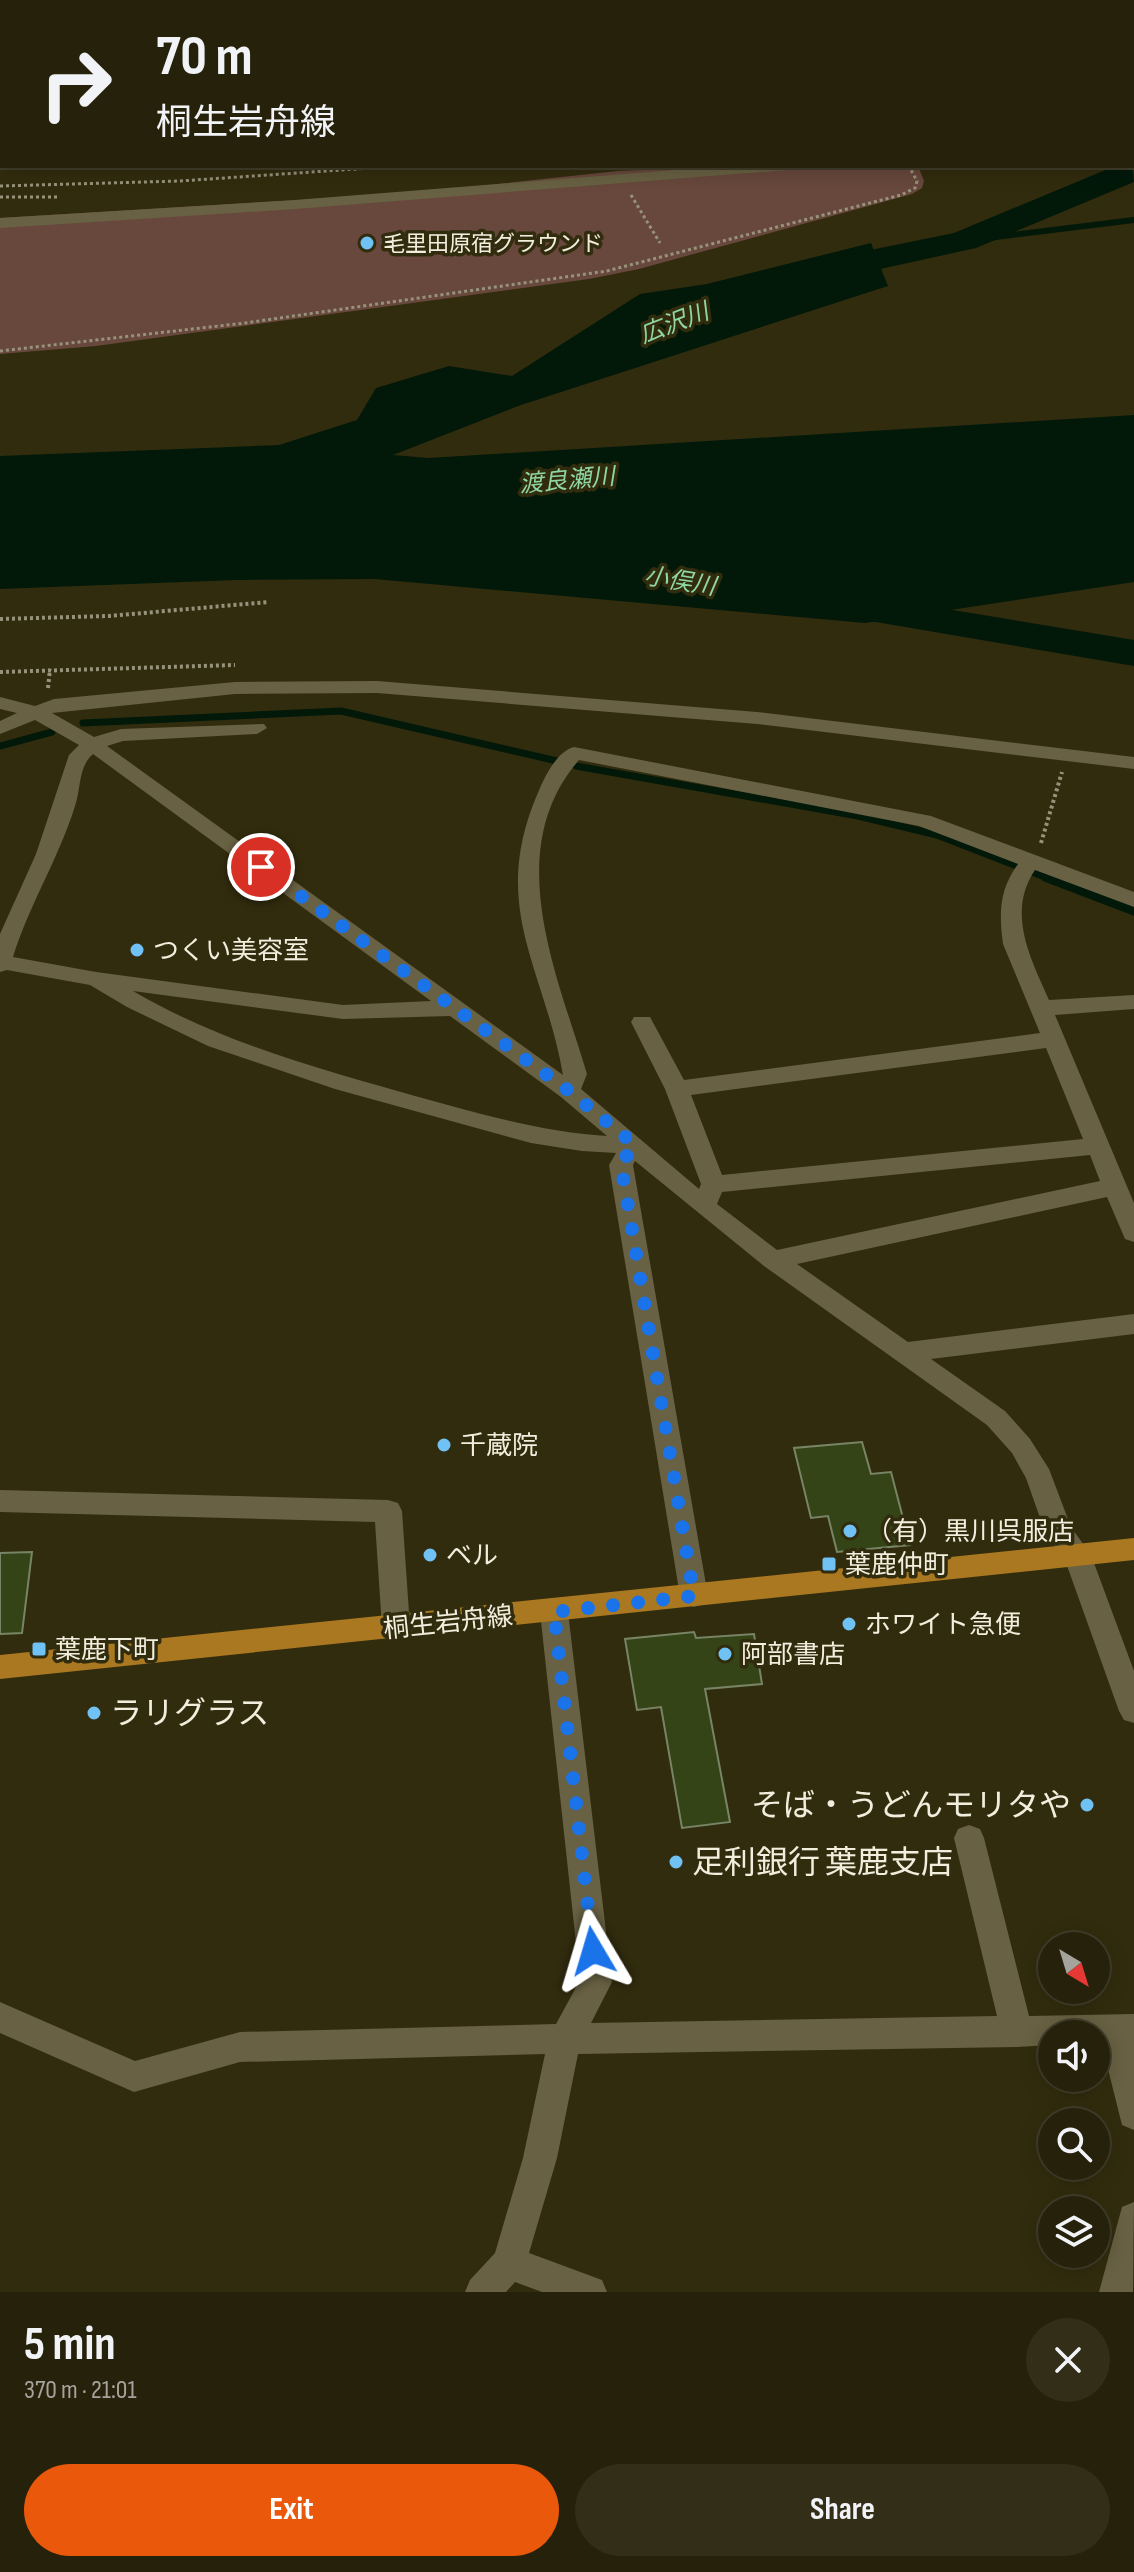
<!DOCTYPE html>
<html lang="en">
<head>
<meta charset="utf-8">
<style>
  :root { --surface:#26210a; --page:#322e18; --text:#f1f3f6; --muted:#a4a39c; --line:#423e2b; --accent:#ea580c }
  body { margin:0; font-family:"Sofia Sans Condensed","Noto Sans JP",sans-serif; background:var(--page); color:var(--text); height:100vh; display:flex; flex-direction:column; font-size:30px; white-space:nowrap }
  * { box-sizing:border-box; margin:0 }
  p { font-size:26px; color:var(--muted) }
  .icon { flex:none; width:44px; height:44px; fill:none; stroke:currentColor; stroke-width:2; stroke-linecap:round; stroke-linejoin:round }
  .map { position:relative; height:2292px; overflow:hidden }
  .drawer { display:flex; flex-direction:column; background:var(--surface); flex:1 }
  .drawer>* { flex:none }
  .banner { position:absolute; left:0px; top:0px; width:1134px; height:168px; box-shadow:0 4px 20px #0003,0 0 0 2px var(--line); background:#26210a; color:var(--text); overflow:hidden }
  .needle { width:52px; rotate:142deg }
  .controls { position:absolute; left:1038px; top:1932px; display:grid; gap:16px }
  .controls a { display:grid; place-items:center; width:72px; height:72px; border-radius:50%; background:var(--surface); box-shadow:0 4px 20px #0003,0 0 0 2px var(--line); font-size:40px }
  .pin { position:absolute; display:grid; place-items:center; width:68px; height:68px; color:#fff; margin:-34px; border:4px solid #fff; border-radius:50%; box-shadow:0 2px 8px #0007 }
  .me { position:absolute; width:88px; margin:-44px; rotate:353deg; stroke-linejoin:round; filter:drop-shadow(0 0 6px #0008) }
  .turn { display:flex; align-items:center; gap:28px; height:168px; padding:0 24px; font-size:36px }
  .turn .icon { width:104px; height:104px; stroke-width:2.5 }
  .turn b { display:block; font-size:56px; line-height:68px }
  .round { display:grid; place-items:center; flex:none; width:84px; height:84px; border-radius:42px; background:var(--page) }
  .headline { display:flex; align-items:center; justify-content:space-between; height:136px; padding:0 24px }
  h1 { font-size:48px; font-weight:700; line-height:60px }
  .action { display:flex; gap:16px; margin-top:auto; padding:16px 24px }
  .action a { flex:1; height:92px; border-radius:48px; background:var(--accent); color:#fff; font-size:32px; font-weight:700; line-height:92px; text-align:center }
  .action a+a { background:var(--page); color:var(--text) }
  .map>svg:first-child { display:block }
  .green { fill:#68483c }
  .water { fill:#02190a }
  .lines { fill:none; stroke-linecap:round; stroke-linejoin:round }
  .stream-far2 { stroke:#02190a; stroke-width:6 }
  .stream-far1 { stroke:#02190a; stroke-width:7 }
  .stream { stroke:#02190a; stroke-width:9 }
  .river { fill:#02190a; fill-rule:evenodd }
  .building { fill:#354416; stroke:#788466; stroke-width:2 }
  .path-far1 { stroke:#97927b; stroke-width:3; stroke-dasharray:3 3; stroke-linecap:butt }
  .path { stroke:#97927b; stroke-width:4; stroke-dasharray:3 3; stroke-linecap:butt }
  .minor { fill:#686143; fill-rule:evenodd }
  .major { fill:#a97821; fill-rule:evenodd }
  .route { stroke:#1a73e8; stroke-width:14; stroke-dasharray:0 25.2 }
  .poi-dot { fill:#70c1f4; stroke:#322c0e; stroke-width:3 }
  .labels { text-anchor:middle; stroke-width:7; stroke-linejoin:round; paint-order:stroke }
  .far-poi-label { font-size:22px; fill:#f2eedd; stroke:#322c0e; text-anchor:start }
  .far-water-label { font-size:24px; font-style:italic; fill:#8ed7a4; stroke:#322c0e }
  .poi-label { font-size:26px; fill:#f2eedd; stroke:#322c0e; text-anchor:start }
  .street-label { font-size:26px; fill:#f2eedd; stroke:#322c0e }
  .near-poi-label { font-size:32px; fill:#f2eedd; stroke:#322c0e; text-anchor:start }
</style>
</head>
<body>
<div class="map">
<svg width="1134" height="2292" viewBox="0 0 1134 2292">
  <rect width="100%" height="100%" fill="#322c0e"/>
  <polygon class="green" points="734,166 918,166 924,181 922,188 912,194 639,269 589,279 96,346 0,354 0,218 414,193 618,171"/>
  <polygon class="water" points="871,243 888,286 518,406 393,455 428,458 1134,415 1134,582 865,623 374,579 236,580 0,589 0,456 279,445 357,420 376,388 449,366 512,376 640,294 707,284"/>
  <g class="lines">
    <polyline class="stream-far2" points="964,241 1134,220"/>
    <g class="stream-far1">
      <polyline points="83,723 341,711 557,761"/>
      <polyline points="0,746 52,732"/>
      <polyline points="576,766 858,816 937,835 1050,879"/>
    </g>
    <polyline class="stream" points="1045,877 1134,911"/>
    <g class="river">
      <polygon points="1132,160 1134,182 976,248 853,275 805,290 792,287 787,279 792,271 831,258 954,233 1115,166 1132,166"/>
      <polygon points="838,591 1134,640 1134,666 823,613 817,604 823,595"/>
    </g>
  </g>
  <g class="building">
    <polygon points="862,1442 871,1474 891,1472 910,1545 837,1552 828,1516 811,1518 794,1448"/>
    <polygon points="32,1552 22,1633 0,1634 0,1553"/>
    <polygon points="694,1632 696,1638 754,1634 762,1684 705,1689 730,1822 682,1828 661,1707 637,1710 625,1639"/>
  </g>
  <g class="lines">
    <g class="path-far1">
      <polyline points="456,0 464,2"/>
      <polyline points="959,2 966,0"/>
      <polyline points="0,186 180,181 400,166"/>
      <polyline points="631,195 660,243"/>
      <polyline points="0,197 60,197"/>
      <polyline points="0,351 245,323 607,271 901,195 915,188 917,181 911,170 902,166"/>
    </g>
    <g class="path">
      <polyline points="0,619 109,616 268,602"/>
      <polyline points="0,672 235,665"/>
      <polyline points="48,688 50,669"/>
      <polyline points="1041,843 1062,772"/>
    </g>
    <g class="minor">
      <rect x="1132" y="91" width="2" height="8"/>
      <polygon points="725,166 794,166 787,170 295,209 0,228 0,218 295,200"/>
      <path d="M377,681L757,712L1134,757V769L757,724L377,693L235,694L52,713L94,737L121,729L264,724L267,728L257,734L123,741L107,746L563,1075C544,965 487,906 540,788C546,774 558,751 574,747L931,816L1134,892V907L1035,870C1006,913 1031,959 1049,1000L1134,995V1009L1055,1015L1134,1203V1242L1125,1239L1107,1197L797,1264L908,1342L1134,1314V1334L931,1359L1005,1411L1030,1439L1049,1469L1071,1527L1091,1555L1134,1671V1723L1124,1720L1119,1711L1065,1560L1045,1532L1026,1478L1012,1453L987,1425L764,1266L635,1161L633,1165L708,1596L704,1604L694,1607L684,1604L680,1596L609,1165L616,1153L582,1151L531,1143L335,1089L208,1046L127,1007L90,985L7,970L0,972V934L36,854L69,755L79,745L35,720L0,734V721L17,713L0,709V697L35,706L54,699L235,682ZM93,754L431,1001L343,1005L96,972L13,957C29,905 59,858 75,806C81,789 78,767 93,754ZM579,760L919,826L1018,864C999,890 999,913 1003,944L1040,1033L684,1080L650,1017H634L631,1022L665,1089L701,1184L699,1189L581,1089L587,1074C558,976 500,851 579,760ZM133,991L343,1019L450,1016L561,1097L607,1136C540,1132 478,1113 415,1096C319,1069 220,1042 133,991ZM1046,1048L1083,1139L722,1175L691,1095ZM1090,1155L1100,1181L777,1250L717,1204L722,1192Z"/>
      <polygon points="0,1490 388,1500 398,1503 402,1511 410,1627 406,1635 396,1639 386,1635 382,1627 375,1522 0,1512"/>
      <polygon points="554,1600 564,1604 568,1612 612,1982 591,2023 997,2016 954,1838 958,1829 969,1825 980,1829 984,1838 1029,2016 1134,2014 1134,2130 1122,2125 1102,2045 1096,2045 1096,2034 1052,2034 1052,2045 1017,2047 578,2054 557,2158 529,2253 602,2280 607,2292 542,2292 515,2282 506,2292 465,2292 470,2280 495,2253 523,2158 545,2054 240,2062 134,2092 0,2033 0,2002 135,2061 240,2032 556,2024 580,1980 540,1612 544,1604"/>
      <polygon points="1134,2202 1133,2292 1099,2292 1122,2207"/>
    </g>
    <polygon class="major" points="1134,1538 1134,1560 0,1679 0,1655"/>
  </g>
  <g class="lines">
    <polyline class="route" points="261,867 569,1091 634,1144 621,1165 694,1596 554,1612 593,1951"/>
  </g>
  <g class="poi-dot">
    <circle cx="367" cy="243" r="8"/>
    <circle cx="137" cy="950" r="8"/>
    <circle cx="444" cy="1445" r="8"/>
    <circle cx="850" cy="1531" r="8"/>
    <circle cx="430" cy="1555" r="8"/>
    <rect x="821" y="1556" width="16" height="16" rx="4"/>
    <circle cx="849" cy="1624" r="8"/>
    <rect x="31" y="1641" width="16" height="16" rx="4"/>
    <circle cx="725" cy="1654" r="8"/>
    <circle cx="94" cy="1713" r="8"/>
    <circle cx="1087" cy="1805" r="8"/>
    <circle cx="676" cy="1862" r="8"/>
  </g>
  <g class="labels">
    <g class="far-poi-label">
      <text x="383" y="251">毛里田原宿グラウンド</text>
    </g>
    <g class="far-water-label">
      <text transform="translate(674 323) rotate(-21)" y="8">広沢川</text>
      <text transform="translate(567 480) rotate(-5)" y="8">渡良瀬川</text>
      <text transform="translate(680 581) rotate(9)" y="8">小俣川</text>
    </g>
    <g class="poi-label">
      <text x="153" y="959">つくい美容室</text>
      <text x="460" y="1454">千蔵院</text>
      <text x="866" y="1540">（有）黒川呉服店</text>
      <text x="446" y="1564">ベル</text>
      <text x="845" y="1573">葉鹿仲町</text>
      <text x="865" y="1633">ホワイト急便</text>
      <text x="55" y="1658">葉鹿下町</text>
      <text x="741" y="1663">阿部書店</text>
    </g>
    <g class="street-label">
      <text transform="translate(448 1622) rotate(-6)" y="9">桐生岩舟線</text>
    </g>
    <g class="near-poi-label">
      <text x="110" y="1724">ラリグラス</text>
      <text x="1071" y="1816" text-anchor="end">そば・うどんモリタや</text>
      <text x="692" y="1873">足利銀行 葉鹿支店</text>
    </g>
  </g>
</svg>
<div class="controls">
<a><svg class="needle" viewBox="-14 -14 28 28"><path d="M0-13l5 13h-10z" fill="#e53935"/><path d="M0 13l5-13h-10z" fill="#a4a39c"/></svg></a>
<a><svg class="icon" aria-label="sound" viewBox="0 0 24 24"><path d="M4 9h4l5-4v14l-5-4H4zM17 9q2 3 0 6"/></svg></a>
<a><svg class="icon" aria-label="search" viewBox="0 0 24 24"><circle cx="10" cy="10" r="6"/><path d="M15 15l6 6"/></svg></a>
<a><svg class="icon" aria-label="layers" viewBox="0 0 24 24"><path d="M12 4l9 5-9 5-9-5zM3 14l9 5 9-5"/></svg></a>
</div>
<div class="pin" style="left:261px;top:867px;background:#d93025"><svg class="icon" aria-label="arrive" viewBox="0 0 24 24"><path d="M6 21V4h12l-3 4 3 4H6"/></svg></div>
<svg class="me" style="left:593px;top:1951px" viewBox="-20 -20 40 40"><path d="M0-17L14 15 0 8-14 15z" fill="#1a73e8" stroke="#fff" stroke-width="4"/></svg>
<div class="banner">
<div class="turn"><svg class="icon" aria-label="right" viewBox="0 0 24 24"><path d="M7 20v-9h11M14 6l5 5-5 5"/></svg><div><b>70 m</b>桐生岩舟線</div></div>
</div>
</div>
<section class="drawer">
<div class="headline"><div><h1>5 min</h1><p>370 m · 21:01</p></div><a class="round"><svg class="icon" aria-label="close" viewBox="0 0 24 24"><path d="M6 6l12 12M18 6L6 18"/></svg></a></div>
<div class="action"><a>Exit</a><a>Share</a></div>
</section>
</body>
</html>
